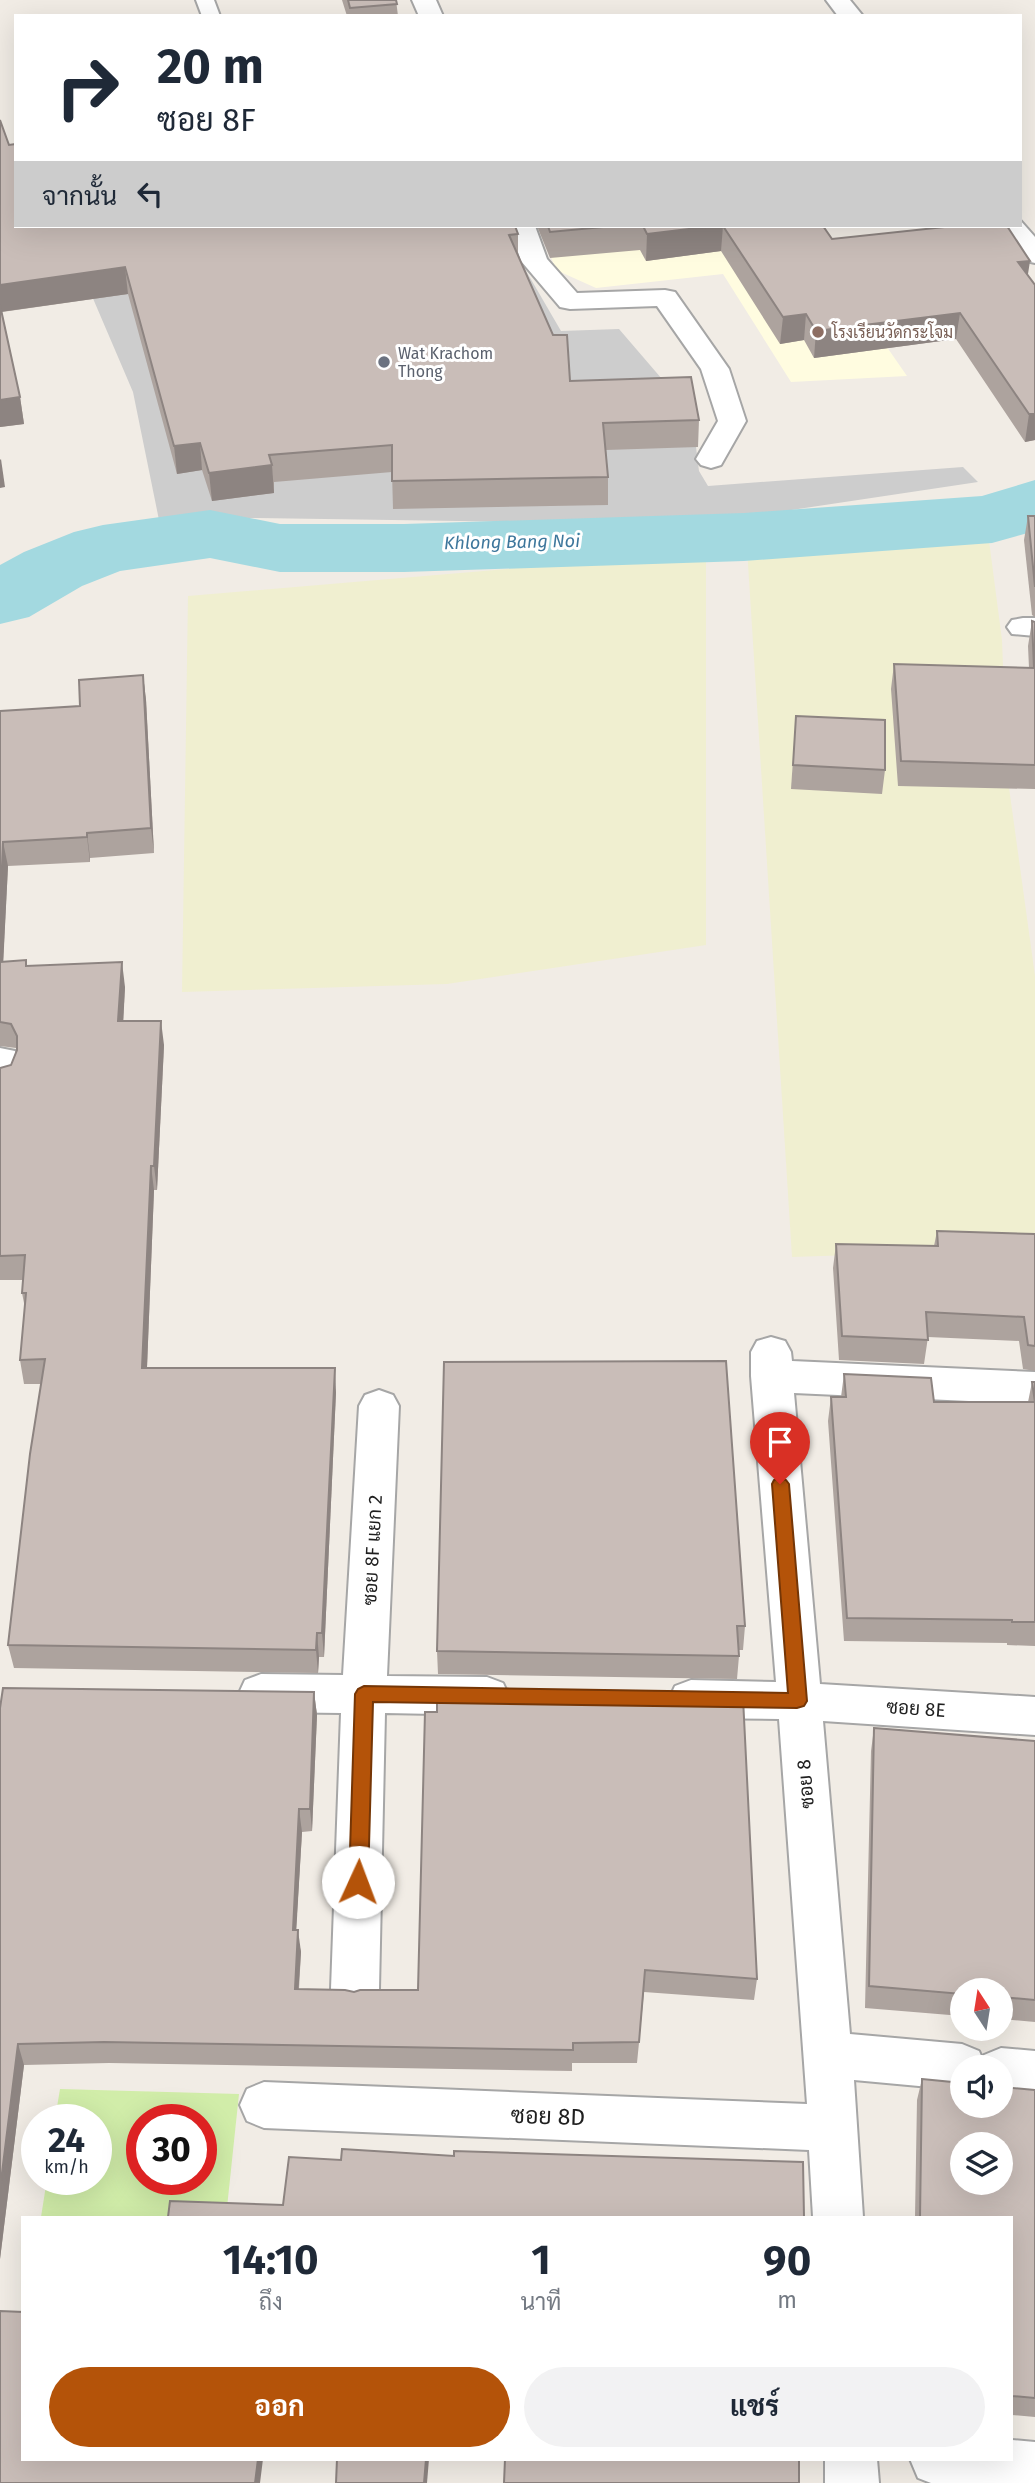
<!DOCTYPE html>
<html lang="th">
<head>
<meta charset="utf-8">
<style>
  :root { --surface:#fff; --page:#f2f2f3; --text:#1f2937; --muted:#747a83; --accent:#b45309 }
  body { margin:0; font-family:"Fira Sans",Sarabun,sans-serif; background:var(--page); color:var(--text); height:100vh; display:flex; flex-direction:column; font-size:26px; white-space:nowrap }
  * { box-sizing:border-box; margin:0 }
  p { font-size:23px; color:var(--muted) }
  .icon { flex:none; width:38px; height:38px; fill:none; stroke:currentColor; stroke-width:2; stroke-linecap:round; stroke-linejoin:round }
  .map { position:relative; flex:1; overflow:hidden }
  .panel { position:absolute; left:21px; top:2216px; width:992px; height:245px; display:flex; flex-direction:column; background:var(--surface); border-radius:0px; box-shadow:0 7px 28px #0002 }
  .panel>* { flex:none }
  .banner { position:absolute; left:14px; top:14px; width:1008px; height:214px; border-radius:0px; box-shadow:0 7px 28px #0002; background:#fff; color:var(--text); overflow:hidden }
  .needle { width:46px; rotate:348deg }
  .tools { position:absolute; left:950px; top:1978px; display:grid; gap:14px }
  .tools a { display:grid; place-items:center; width:63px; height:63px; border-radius:50%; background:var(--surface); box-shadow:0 7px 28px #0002; font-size:35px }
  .speed { position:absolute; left:21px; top:2104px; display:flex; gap:14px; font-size:35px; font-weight:700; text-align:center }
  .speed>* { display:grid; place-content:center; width:91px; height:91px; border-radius:50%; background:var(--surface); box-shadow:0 7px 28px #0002; line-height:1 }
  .speed small { font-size:18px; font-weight:400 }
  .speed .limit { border:10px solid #d22; background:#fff; color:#111 }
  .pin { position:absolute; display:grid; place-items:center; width:60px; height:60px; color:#fff; margin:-72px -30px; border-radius:50% 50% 50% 0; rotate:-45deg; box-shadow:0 0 7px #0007 }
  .pin .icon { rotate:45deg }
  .me { position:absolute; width:77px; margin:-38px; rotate:2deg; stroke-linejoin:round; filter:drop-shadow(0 0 5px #0008) }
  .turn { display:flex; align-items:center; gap:24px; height:147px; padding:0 28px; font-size:32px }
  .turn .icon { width:91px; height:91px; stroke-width:2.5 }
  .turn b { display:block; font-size:49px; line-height:60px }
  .then { display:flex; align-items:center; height:66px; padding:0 28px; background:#0003; gap:14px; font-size:26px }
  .eta { display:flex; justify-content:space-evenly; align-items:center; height:119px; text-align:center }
  .eta b { font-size:42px; font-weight:700; line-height:49px }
  .primary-button { display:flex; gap:14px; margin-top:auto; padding:14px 28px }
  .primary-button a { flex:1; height:80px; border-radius:42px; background:var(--accent); color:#fff; font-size:28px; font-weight:700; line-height:80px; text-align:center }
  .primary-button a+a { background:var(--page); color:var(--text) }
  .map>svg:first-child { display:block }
  .education { fill:#fffce0 }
  .religious { fill:#cdcdcd }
  .farmland { fill:#f0efd0 }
  .grass { fill:#d1eda9; fill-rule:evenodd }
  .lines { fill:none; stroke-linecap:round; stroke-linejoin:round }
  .river { fill:#a3d9e0; fill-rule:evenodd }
  .service-casing { stroke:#a6a6a6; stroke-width:4 }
  .minor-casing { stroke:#a6a6a6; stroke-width:4 }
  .service { fill:#fff; fill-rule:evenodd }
  .minor { fill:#fff; fill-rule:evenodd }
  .wall { fill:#ada39e }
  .shaded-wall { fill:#8d8481 }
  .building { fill:#c9bdb8; stroke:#8d8481; stroke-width:2; fill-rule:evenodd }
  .route { fill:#b45309; stroke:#753606; stroke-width:2 }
  .education-dot { fill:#8d6e63; stroke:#fff; stroke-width:2.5 }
  .worship-dot { fill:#6b7280; stroke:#fff; stroke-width:2.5 }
  .labels { text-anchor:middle; stroke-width:6; stroke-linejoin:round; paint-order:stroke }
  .far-education-label { font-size:16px; fill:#785e54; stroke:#fff; text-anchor:start }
  .far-worship-label { font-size:16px; fill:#5b616d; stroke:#fff; text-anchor:start }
  .far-water-label { font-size:18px; font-style:italic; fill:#3e779c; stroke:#fff }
  .street-label { font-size:19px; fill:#1f1f1f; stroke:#fff }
  .near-street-label { font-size:23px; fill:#1f1f1f; stroke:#fff }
</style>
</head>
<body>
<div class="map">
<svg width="1035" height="2483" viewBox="0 0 1035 2483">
  <rect width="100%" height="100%" fill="#f1ece5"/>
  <polygon class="education" points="539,226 803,226 907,376 791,382 723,274 596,288 556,270"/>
  <polygon class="religious" points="62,226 511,245 561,331 619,329 674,393 690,399 699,471 708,486 963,467 978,482 718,521 604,523 257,518 159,520 133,392"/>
  <g class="farmland">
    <polygon points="988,533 1002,640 1007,773 1035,976 1035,1249 792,1257 747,548"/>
    <polygon points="706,552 706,945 447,984 182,992 188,596"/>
  </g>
  <path class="grass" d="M60,2089L239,2094L226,2217H41L47,2179H96V2119H55ZM142,2119H201V2179H142Z"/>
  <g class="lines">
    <polygon class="river" points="1035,480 1035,531 992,543 744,561 404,572 280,572 210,558 120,571 82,586 29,617 0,624 0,565 24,552 74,532 103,525 210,510 280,524 404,524 744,513 982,496"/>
    <g class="service-casing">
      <polygon id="service" points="196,0 214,0 220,16 202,16"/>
    </g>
    <g class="minor-casing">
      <g id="minor">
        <polygon points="412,0 436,0 443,16 419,16"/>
        <polygon points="826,0 850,0 863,16 838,16"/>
        <polygon points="1020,220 1035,237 1035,263 1026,261 1000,226 1020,226"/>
        <polygon points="509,226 535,226 547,259 577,293 665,290 675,292 729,369 746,421 721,465 711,468 701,465 696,459 718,421 701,369 657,306 570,309 560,307 521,261"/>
        <polygon points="1023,618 1035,618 1035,636 1012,634 1007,627 1012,620"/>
        <path d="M0,1048L15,1051C22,1064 20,1076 13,1088L0,1092Z"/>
        <polygon points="771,1337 785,1341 791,1352 792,1361 1035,1372 1035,1404 794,1393 820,1684 1035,1697 1035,1735 823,1721 850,2034 962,2044 979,2051 982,2058 984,2055 1001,2048 1035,2051 1035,2097 1001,2094 1001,2067 962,2067 962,2090 854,2080 863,2217 813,2217 809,2150 264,2128 247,2121 240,2105 247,2089 264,2082 807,2104 779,1719 691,1718 675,1712 669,1699 675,1686 691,1680 776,1682 751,1376 751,1352 757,1341"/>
        <polygon points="379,1390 393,1395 399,1406 387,1676 487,1677 503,1683 509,1696 503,1709 487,1715 385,1713 379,1989 372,2004 355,2011 338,2004 331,1989 341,1713 261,1712 245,1706 239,1693 245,1680 261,1674 343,1675 359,1406 365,1395"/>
        <polygon points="1012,2440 1035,2442 1035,2483 931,2483 918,2478 910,2459 1012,2459"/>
        <polygon points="825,2459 877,2459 879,2483 825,2483"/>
      </g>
    </g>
    <use href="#service" class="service"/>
    <use href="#minor" class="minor"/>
  </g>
  <g class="wall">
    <polygon points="342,0 396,0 398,16 347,16"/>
    <polygon points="0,120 16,226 518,234 518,255 570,381 699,420 698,447 606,450 608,477 608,505 393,509 392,472 274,482 274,493 212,501 202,470 177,474 128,294 2,312 20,397 24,424 0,427"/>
    <polygon points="537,226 823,226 832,239 1028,275 1035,440 1025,442 956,339 814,358 804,340 780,344 721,251 646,261 640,250 550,258"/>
    <polygon points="1028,516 1035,516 1035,617 1032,615 1024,540"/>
    <polygon points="1032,621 1035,622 1035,789 898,786 891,689 894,664 1029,668 1028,646"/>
    <polygon points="143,675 146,700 154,853 90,858 90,862 8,866 3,962 27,966 125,987 123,1021 164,1045 157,1190 154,1190 147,1368 336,1392 324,1657 319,1657 318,1673 14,1668 8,1645 41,1384 24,1384 20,1360 25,1308 22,1293 23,1280 0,1280 0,1068 11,1065 17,1051 16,1048 0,1046 0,711 80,706"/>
    <polygon points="796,716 885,770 882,794 791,789"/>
    <polygon points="937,1231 1035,1234 1035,1371 1023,1369 1019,1341 928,1337 924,1364 839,1360 833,1268 836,1244 934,1246"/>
    <polygon points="444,1362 745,1626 743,1650 739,1650 739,1656 737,1679 438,1674 437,1651"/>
    <polygon points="844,1374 934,1402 1028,1402 1032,1382 1035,1382 1035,1646 1007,1645 1007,1643 844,1641 828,1421 831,1397 841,1397"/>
    <polygon points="314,1692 317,1715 312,1831 302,1832 296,1930 301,1952 299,1989 354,1992 418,1990 425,1712 757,1979 754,2000 644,1992 637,2063 572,2063 572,2071 109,2063 24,2065 0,2259 0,1708"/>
    <polygon points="874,1728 1035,1741 1035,2022 1001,2019 1001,1990 962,1990 962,2016 865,2008 871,1751"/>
    <polygon points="922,2079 1035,2090 1035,2417 1012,2415 1012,2217 915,2217 917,2100"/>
  </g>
  <g class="shaded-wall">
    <polygon points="714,226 723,226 721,251 646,261 647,234"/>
    <polygon points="1030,261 1026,287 1018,262"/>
    <polygon points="125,267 128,294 0,312 0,285"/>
    <polygon points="960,313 956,339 814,358 816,331"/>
    <polygon points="806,314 804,340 780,344 783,317"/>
    <polygon points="20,397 24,424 0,427 0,400"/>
    <polygon points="1029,414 1035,414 1035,440 1025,442"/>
    <polygon points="200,443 202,470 177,474 174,446"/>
    <polygon points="1,459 5,487 0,488 0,460"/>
    <polygon points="272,465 274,493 212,501 209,473"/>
    <polygon points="143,675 146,700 154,853 151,828"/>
    <polygon points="87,833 90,858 90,862 87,837"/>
    <polygon points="3,842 8,866 2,987 0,975 0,914"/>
    <polygon points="122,962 125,987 122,1046 118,1021"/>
    <polygon points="161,1021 164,1045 157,1190 154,1166"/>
    <polygon points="151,1166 154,1190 146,1392 142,1368"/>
    <polygon points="335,1368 336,1392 324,1657 322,1633"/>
    <polygon points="317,1633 319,1657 318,1673 316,1650"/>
    <polygon points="314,1692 317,1715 312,1831 310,1809"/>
    <polygon points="299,1809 302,1832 295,1952 293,1930"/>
    <polygon points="298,1930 301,1952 297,2010 295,1989"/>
    <polygon points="18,2044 24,2065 0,2259 0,2189"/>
    <polygon points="258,2459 263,2459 260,2483 255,2483"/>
    <polygon points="426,2459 429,2459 427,2483 424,2483"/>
  </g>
  <g class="building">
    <polygon points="348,0 396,0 397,4 350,8"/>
    <polygon points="0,120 9,145 16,144 16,226 515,226 518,234 509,235 553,335 567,335 570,381 691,377 699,420 603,423 608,477 392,481 392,445 269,455 272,465 209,473 200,443 174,446 125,267 0,285"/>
    <polygon points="548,226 614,226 550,232"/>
    <polygon points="643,226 714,226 647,234"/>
    <polygon points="723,226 823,226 832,239 954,226 1007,226 1030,261 1018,262 1035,285 1035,414 1029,414 960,313 816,331 806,314 783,317"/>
    <polygon points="0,305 20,397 0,400"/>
    <polygon points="1028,516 1035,516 1035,587"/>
    <polygon points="1032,621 1035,622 1035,765 901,761 894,664 1034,668"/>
    <polygon points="143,675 151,828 87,833 87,837 3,842 0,914 0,711 80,706 79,680"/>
    <polygon points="796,716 885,720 885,770 793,765"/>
    <polygon points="26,960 26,966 122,962 118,1021 161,1021 154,1166 151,1166 142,1368 335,1368 322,1633 317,1633 316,1650 8,1645 30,1454 45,1359 20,1360 26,1293 22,1293 25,1255 0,1256 0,1068 11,1065 17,1050 17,1036 11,1024 0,1022 0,962"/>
    <polygon points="937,1231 1035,1234 1035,1346 1028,1345 1024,1317 926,1312 928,1340 842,1336 836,1244 938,1246"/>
    <polygon points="726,1361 745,1626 737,1626 739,1656 437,1651 444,1362"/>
    <polygon points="844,1374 931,1378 934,1402 1035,1402 1032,1382 1035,1382 1035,1622 1012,1622 1012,1620 847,1618 831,1397 846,1397"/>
    <polygon points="3,1688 314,1692 310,1809 299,1809 293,1930 298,1930 295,1989 345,1990 354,1992 360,1990 418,1990 425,1712 437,1712 437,1694 743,1698 757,1979 645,1970 639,2042 573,2043 573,2050 104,2042 18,2044 0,2189 0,1708"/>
    <polygon points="874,1728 1035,1741 1035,2000 1001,1997 1001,1990 962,1990 962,1994 869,1986"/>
    <path d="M922,2079L962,2083V2105H1001V2087L1035,2090V2398L1012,2396V2217H920ZM962,2144H1001V2182H962Z"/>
    <polygon points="342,2149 454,2156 454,2151 803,2162 804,2217 168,2217 170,2201 283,2205 289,2157 341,2160"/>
    <polygon points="0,2311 23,2312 23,2459 258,2459 255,2483 0,2483"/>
    <polygon points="337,2459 426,2459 424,2483 336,2483"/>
    <polygon points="505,2459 799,2459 799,2483 504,2483"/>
  </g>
  <polygon class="route" points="780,1478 786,1480 789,1484 807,1701 804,1706 797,1708 373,1702 368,1882 365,1888 358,1890 352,1888 349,1882 355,1694 358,1689 364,1686 788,1693 772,1484 774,1480"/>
  <circle class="education-dot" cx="818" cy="332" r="7"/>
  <circle class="worship-dot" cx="384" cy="362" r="7"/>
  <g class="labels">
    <g class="far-education-label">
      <text x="832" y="338">โรงเรียนวัดกระโจม</text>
    </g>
    <g class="far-worship-label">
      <text x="398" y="359">Wat Krachom<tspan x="398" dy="18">Thong</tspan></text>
    </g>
    <g class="far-water-label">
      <text transform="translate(512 542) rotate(-1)" y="6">Khlong Bang Noi</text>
    </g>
    <g class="street-label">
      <text transform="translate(372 1550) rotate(-87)" y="7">ซอย 8F แยก 2</text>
      <text transform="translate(916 1708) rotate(4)" y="7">ซอย 8E</text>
      <text transform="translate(805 1784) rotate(-95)" y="7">ซอย 8</text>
    </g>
    <g class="near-street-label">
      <text transform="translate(548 2116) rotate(2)" y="8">ซอย 8D</text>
    </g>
  </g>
</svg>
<div class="tools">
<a><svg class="needle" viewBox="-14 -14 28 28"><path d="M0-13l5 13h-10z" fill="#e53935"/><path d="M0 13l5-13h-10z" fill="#747a83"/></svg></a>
<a><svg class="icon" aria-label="sound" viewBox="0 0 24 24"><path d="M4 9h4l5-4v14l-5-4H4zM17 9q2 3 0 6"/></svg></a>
<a><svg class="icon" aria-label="layers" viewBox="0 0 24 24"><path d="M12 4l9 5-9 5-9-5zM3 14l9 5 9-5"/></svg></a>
</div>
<div class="speed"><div>24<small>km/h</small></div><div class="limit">30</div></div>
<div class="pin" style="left:780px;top:1484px;background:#d93025"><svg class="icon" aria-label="arrive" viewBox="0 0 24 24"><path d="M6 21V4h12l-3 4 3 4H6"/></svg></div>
<svg class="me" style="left:358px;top:1882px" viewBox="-20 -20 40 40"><circle r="19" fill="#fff"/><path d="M0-13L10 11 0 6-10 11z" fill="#b45309"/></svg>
<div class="banner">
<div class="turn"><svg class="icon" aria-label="right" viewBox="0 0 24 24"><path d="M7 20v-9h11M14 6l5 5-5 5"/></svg><div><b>20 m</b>ซอย 8F</div></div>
<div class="then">จากนั้น<svg class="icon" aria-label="left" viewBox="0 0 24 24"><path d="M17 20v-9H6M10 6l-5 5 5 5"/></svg></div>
</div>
<section class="panel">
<div class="eta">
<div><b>14:10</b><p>ถึง</p></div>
<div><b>1</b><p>นาที</p></div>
<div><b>90</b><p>m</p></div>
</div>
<div class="primary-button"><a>ออก</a><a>แชร์</a></div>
</section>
</div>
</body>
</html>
